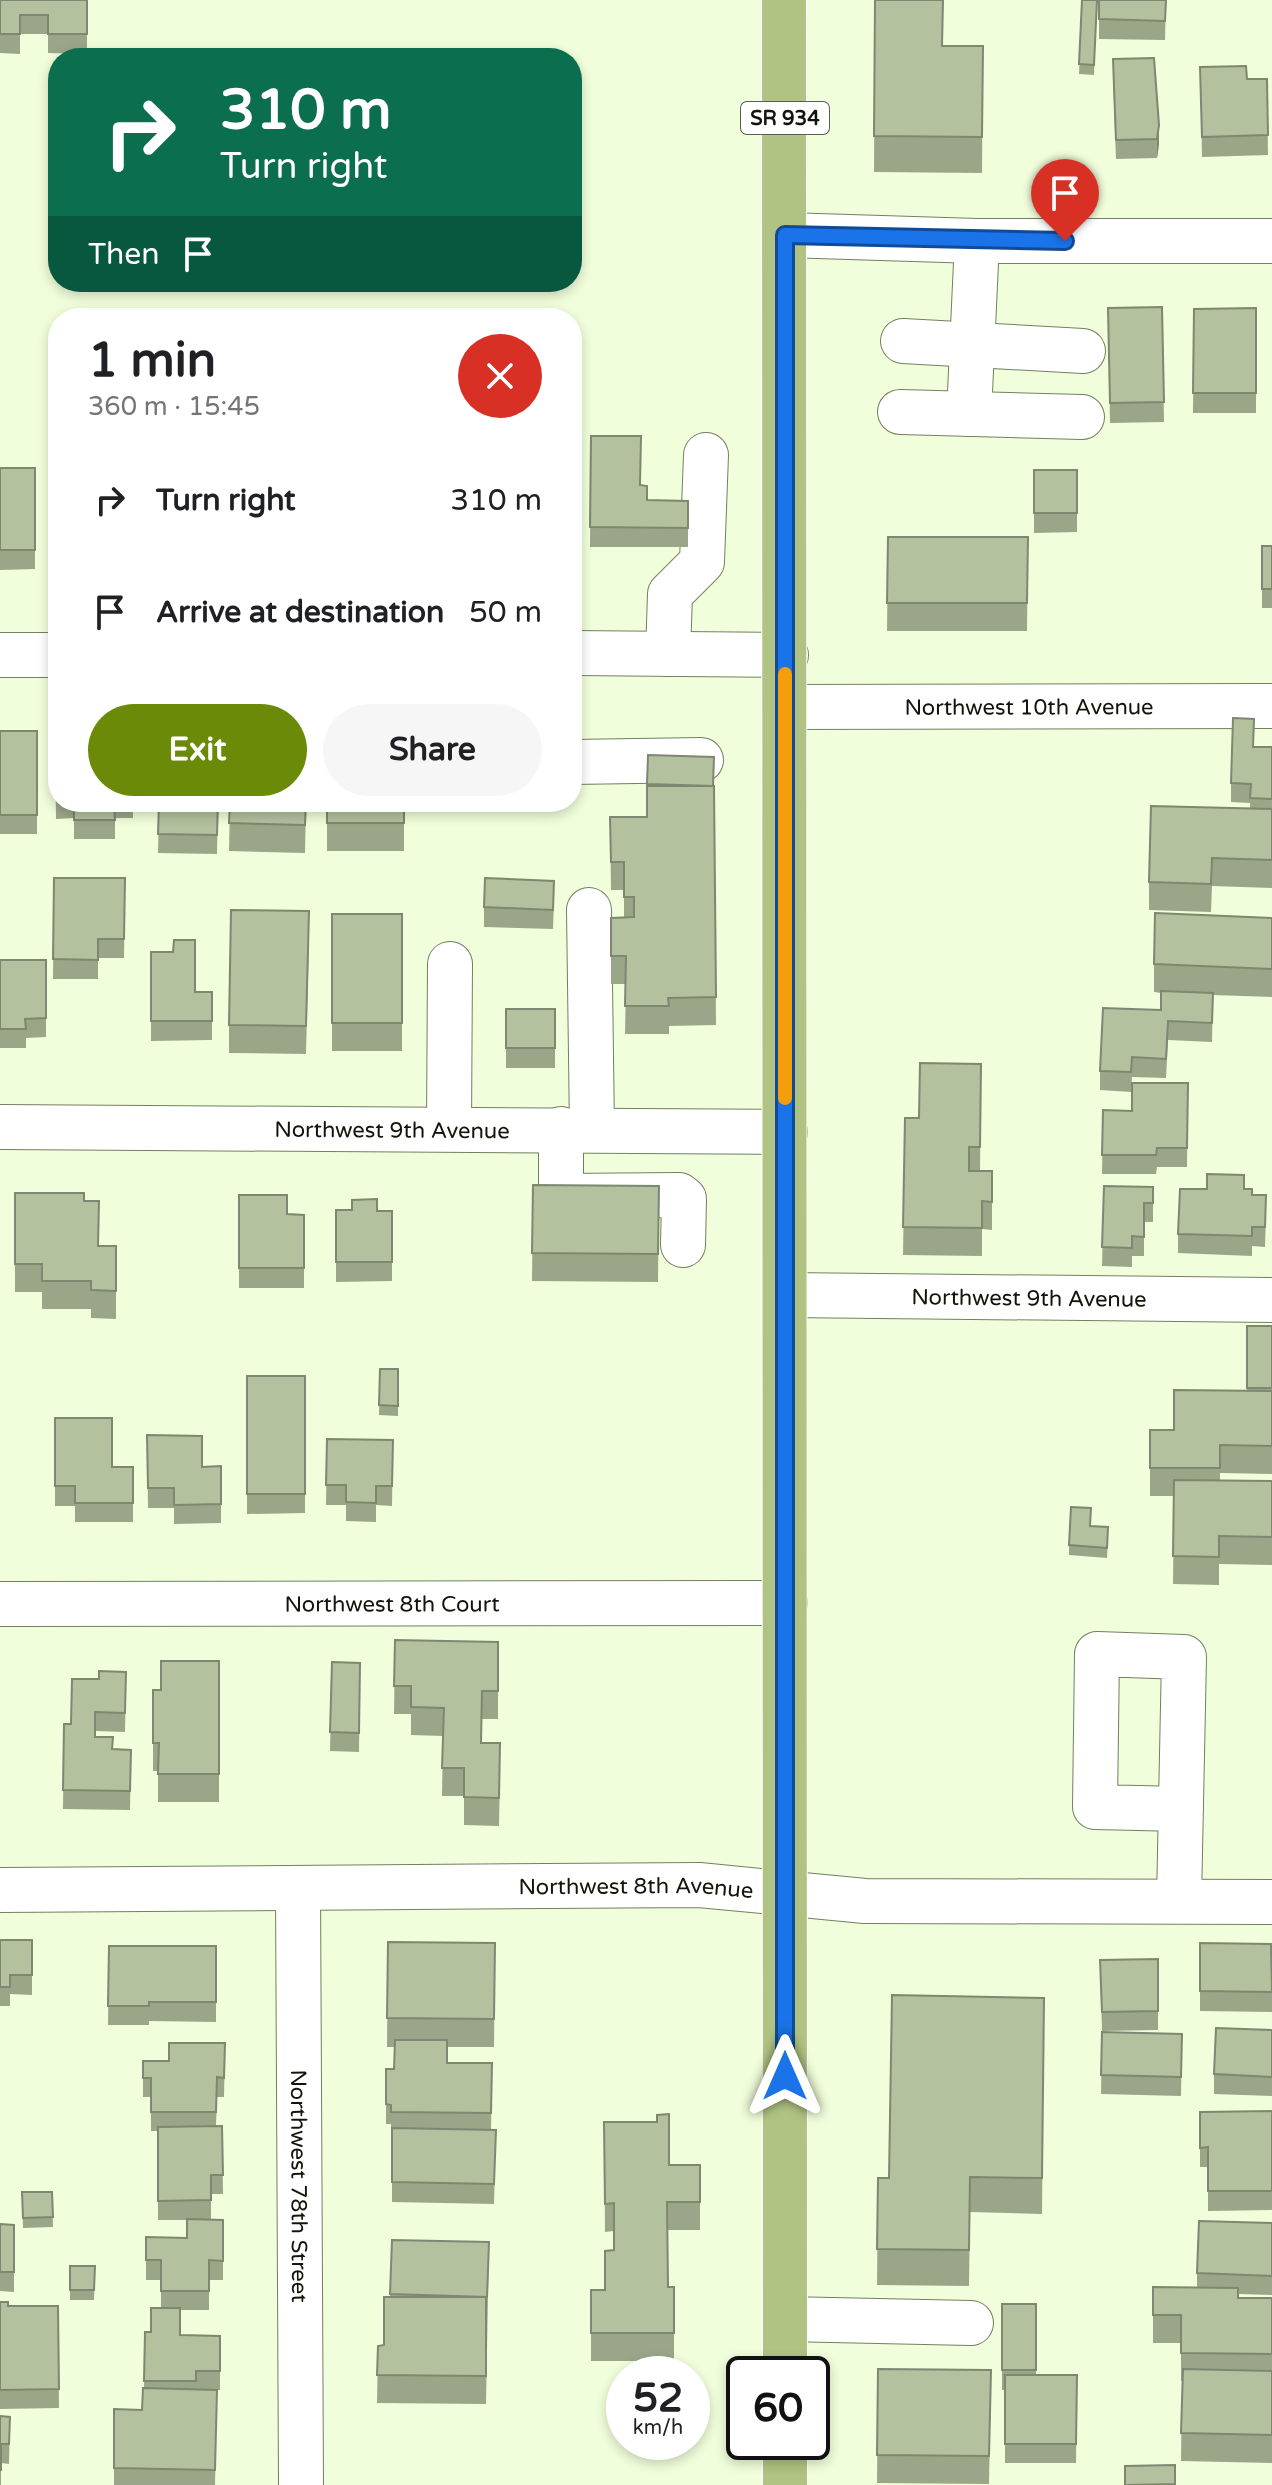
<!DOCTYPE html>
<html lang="en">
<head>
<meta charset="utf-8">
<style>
  :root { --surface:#fff; --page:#f6f6f6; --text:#202124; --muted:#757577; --accent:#6a8a08 }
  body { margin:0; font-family:"Varela Round",sans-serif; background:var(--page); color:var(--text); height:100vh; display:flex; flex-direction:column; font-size:30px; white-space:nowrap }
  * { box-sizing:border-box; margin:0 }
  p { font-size:26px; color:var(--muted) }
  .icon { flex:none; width:44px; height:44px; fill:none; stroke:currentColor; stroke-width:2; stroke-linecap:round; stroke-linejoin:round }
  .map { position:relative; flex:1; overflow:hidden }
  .panel { position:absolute; left:48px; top:308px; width:534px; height:504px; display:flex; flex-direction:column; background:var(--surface); border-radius:32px; box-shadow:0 4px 12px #0003 }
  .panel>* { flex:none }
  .banner { position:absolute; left:48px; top:48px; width:534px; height:244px; border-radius:32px; box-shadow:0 4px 12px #0003; background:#0b6e4f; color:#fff; overflow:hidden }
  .speed { position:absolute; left:606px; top:2356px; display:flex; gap:16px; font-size:40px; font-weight:700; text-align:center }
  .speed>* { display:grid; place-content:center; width:104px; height:104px; border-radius:50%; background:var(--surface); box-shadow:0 4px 12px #0003; line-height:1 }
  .speed small { font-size:20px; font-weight:400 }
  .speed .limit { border:4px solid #111; border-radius:12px; background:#fff; color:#111 }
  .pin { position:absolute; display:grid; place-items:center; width:68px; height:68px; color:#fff; margin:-82px -34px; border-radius:50% 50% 50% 0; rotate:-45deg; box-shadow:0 0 8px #0007 }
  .pin .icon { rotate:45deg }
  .me { position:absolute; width:88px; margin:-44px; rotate:0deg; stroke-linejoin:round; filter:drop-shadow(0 0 6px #0008) }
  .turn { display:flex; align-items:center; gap:28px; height:168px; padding:0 40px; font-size:36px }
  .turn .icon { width:104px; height:104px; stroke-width:2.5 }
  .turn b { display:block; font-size:56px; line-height:68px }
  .then { display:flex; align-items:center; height:76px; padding:0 40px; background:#0003; gap:16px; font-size:30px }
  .round { display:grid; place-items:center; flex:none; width:84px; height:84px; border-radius:42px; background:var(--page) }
  .headline { display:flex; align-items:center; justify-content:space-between; height:136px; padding:0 40px }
  h1 { font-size:48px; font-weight:700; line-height:60px }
  .button { display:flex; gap:16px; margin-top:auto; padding:16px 40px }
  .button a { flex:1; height:92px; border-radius:48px; background:var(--accent); color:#fff; font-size:32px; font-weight:700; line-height:92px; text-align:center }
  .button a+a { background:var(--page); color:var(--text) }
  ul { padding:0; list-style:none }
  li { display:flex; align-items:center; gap:24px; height:112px; padding:0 40px }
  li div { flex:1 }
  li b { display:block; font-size:30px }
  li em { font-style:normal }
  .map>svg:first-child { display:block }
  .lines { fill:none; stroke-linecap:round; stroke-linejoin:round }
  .minor-casing { stroke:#737f5f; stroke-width:46 }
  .major-casing { stroke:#fff; stroke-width:46 }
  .minor { stroke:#fff; stroke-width:44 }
  .major { stroke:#b0c382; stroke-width:44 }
  .wall { fill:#9ba689 }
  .shaded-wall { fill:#7e876f }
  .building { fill:#b4c19f; stroke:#7e876f; stroke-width:2 }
  .route-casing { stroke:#114b97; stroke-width:20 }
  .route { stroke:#1a73e8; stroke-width:14 }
  .slow { stroke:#f59e0b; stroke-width:14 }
  .labels { text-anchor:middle; stroke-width:7; stroke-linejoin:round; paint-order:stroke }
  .shield { fill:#fff; stroke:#595c54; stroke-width:2 }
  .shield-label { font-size:20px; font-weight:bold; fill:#12160a }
  .street-label { font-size:22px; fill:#12160a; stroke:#fff }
</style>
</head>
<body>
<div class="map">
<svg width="1272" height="2485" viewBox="0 0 1272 2485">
  <rect width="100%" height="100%" fill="#f1fedb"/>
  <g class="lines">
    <g class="minor-casing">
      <g id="minor">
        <polyline points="785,235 977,241 1272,241"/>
        <polyline points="903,341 1083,351"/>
        <polyline points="900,412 1082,417"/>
        <polyline points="969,414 977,241"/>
        <polyline points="572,653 786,655"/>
        <polyline points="668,654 670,594 702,562 706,455"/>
        <polyline points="0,655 58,655"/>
        <path id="s1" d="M785,707L1272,706"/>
        <polyline points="572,762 701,760"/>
        <polyline points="589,910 592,1129"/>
        <path id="s2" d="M0,1127L785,1132"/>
        <polyline points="449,1128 450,964"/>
        <polyline points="561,1129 561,1196 679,1195 684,1199 683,1245"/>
        <path id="s3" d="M785,1295L1272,1300"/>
        <path id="s4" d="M0,1604L785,1603"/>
        <path id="s5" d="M298,1888L301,2485"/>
        <path id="s6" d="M0,1890L699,1885L865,1901L1272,1902"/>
        <polyline points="1179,1901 1184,1657 1097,1654 1095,1807 1181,1809"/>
        <polyline points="785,2319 971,2323"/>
      </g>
    </g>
    <g class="major-casing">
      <g id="major">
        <polyline points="784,0 785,2374"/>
        <polyline points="785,2485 785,2442"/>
      </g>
    </g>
    <use href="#minor" class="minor"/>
    <use href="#major" class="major"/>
  </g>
  <g class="wall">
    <polygon points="0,0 87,0 87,54 48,53 48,34 20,34 20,54 0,53"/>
    <polygon points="875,0 943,46 983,46 982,173 874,172"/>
    <polygon points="1082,0 1097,0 1094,75 1079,74"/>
    <polygon points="1099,0 1166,0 1165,40 1099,39"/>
    <polygon points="1200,67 1247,79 1267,79 1268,155 1202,157"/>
    <polygon points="1113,79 1159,125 1159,144 1157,158 1116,159"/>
    <polygon points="1162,307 1164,422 1110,423 1108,308"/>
    <polygon points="1256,308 1256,413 1193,413 1194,309"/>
    <polygon points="591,436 647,500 688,501 688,547 590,547"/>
    <polygon points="0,468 35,468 35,569 0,570"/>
    <polygon points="1034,470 1077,470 1077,532 1034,533"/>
    <rect x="56" y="494" width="2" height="75"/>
    <polygon points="888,537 1028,537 1027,631 887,631"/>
    <rect x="1262" y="546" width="10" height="62"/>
    <polygon points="55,725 58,725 58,802 133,802 133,818 115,818 115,839 74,839 74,818 56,819"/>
    <rect x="0" y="731" width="37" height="103"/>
    <polygon points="1254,747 1272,747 1272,888 1212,886 1211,912 1149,910 1149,882 1250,808 1250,803 1231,802 1231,783"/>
    <polygon points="647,784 714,786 716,1025 669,1026 669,1034 625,1034 626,984 611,984 611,918 624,918 624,890 611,890 610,817 647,817"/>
    <polygon points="159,802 218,802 217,854 158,853"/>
    <polygon points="230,802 306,802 305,853 229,851"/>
    <rect x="327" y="802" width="77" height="49"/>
    <polygon points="54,878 125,878 124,958 98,958 98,979 53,979"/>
    <polygon points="554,900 553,929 484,927 484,907"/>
    <rect x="332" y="914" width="70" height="137"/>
    <polygon points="1272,918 1272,997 1213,995 1212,1042 1168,1040 1166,1078 1132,1077 1131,1092 1100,1090 1100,1071 1161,1010 1161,993 1154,992 1154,964"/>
    <polygon points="309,939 306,1054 229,1053 229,1025"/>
    <polygon points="151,952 195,992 212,992 212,1040 151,1041"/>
    <polygon points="0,960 46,960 46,1037 26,1038 26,1048 0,1048"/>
    <rect x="506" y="1009" width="49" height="59"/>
    <polygon points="981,1064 980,1171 992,1171 992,1230 982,1229 982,1256 903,1255 905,1118 919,1118"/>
    <polygon points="1188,1083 1187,1167 1157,1167 1156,1174 1102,1174 1103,1110 1132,1111"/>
    <polygon points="533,1185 659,1186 658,1282 532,1281"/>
    <polygon points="1104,1186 1153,1187 1153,1222 1144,1222 1144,1256 1132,1256 1132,1267 1102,1266"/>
    <polygon points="1207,1189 1244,1189 1252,1195 1266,1214 1265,1247 1252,1246 1252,1256 1178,1253 1178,1234"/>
    <polygon points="15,1193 84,1201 99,1246 116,1246 116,1319 91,1318 91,1309 42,1309 42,1292 15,1292"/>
    <polygon points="239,1195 287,1214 304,1215 304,1288 239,1288"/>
    <polygon points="336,1210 392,1211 392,1281 336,1282"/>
    <polygon points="1247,1326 1272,1326 1272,1474 1220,1473 1220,1480 1272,1481 1272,1565 1219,1564 1219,1585 1173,1584 1174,1496 1150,1496 1150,1430 1174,1430 1247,1391"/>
    <polygon points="380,1369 398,1369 398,1416 379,1415"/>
    <polygon points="247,1376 305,1376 305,1513 247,1514"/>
    <polygon points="55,1418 112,1467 133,1467 133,1522 75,1522 75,1506 55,1506"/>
    <polygon points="147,1435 202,1467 221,1466 221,1523 174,1524 174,1508 148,1508"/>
    <polygon points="327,1439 393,1440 392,1506 376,1505 376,1522 346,1521 346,1505 326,1505"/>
    <polygon points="1091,1526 1108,1537 1107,1558 1069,1555 1069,1545"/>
    <polygon points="395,1640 498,1642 498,1719 482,1719 482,1743 500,1771 499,1826 464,1825 464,1796 442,1796 443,1736 411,1735 411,1714 394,1714"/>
    <polygon points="219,1661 219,1802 158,1802 158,1771 153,1771 153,1690 161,1690"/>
    <polygon points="332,1662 360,1663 359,1752 330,1751"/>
    <polygon points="126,1672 125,1732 95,1731 95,1737 113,1749 131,1750 130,1810 63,1809 64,1724 71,1724 99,1679"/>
    <polygon points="0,1940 32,1940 32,1995 10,1994 10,2006 0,2006"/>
    <polygon points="388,1942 495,1943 494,2047 447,2047 447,2063 492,2063 491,2130 496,2130 494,2204 392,2202 392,2132 391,2132 391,2124 386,2124 386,2104 394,2069 395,2047 387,2047"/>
    <polygon points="1200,1943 1272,1954 1272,2012 1200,2011"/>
    <polygon points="109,1946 216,1946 216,2022 149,2021 149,2025 108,2025"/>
    <polygon points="1158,1959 1158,2030 1102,2031 1100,1960"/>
    <polygon points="1044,1998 1042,2214 970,2212 969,2286 877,2285 878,2178 889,2178"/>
    <polygon points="1272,2030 1272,2096 1214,2094 1214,2074"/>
    <polygon points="1102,2032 1182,2034 1181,2096 1101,2094"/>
    <polygon points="225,2043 224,2097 217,2097 216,2126 222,2126 223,2194 211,2194 211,2219 223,2220 223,2280 209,2280 209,2310 180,2310 180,2335 220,2336 220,2390 217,2390 215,2485 114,2485 114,2409 142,2410 144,2388 145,2332 151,2332 161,2308 161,2280 146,2280 146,2237 187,2238 187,2220 158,2220 158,2131 151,2131 151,2097 143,2097 143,2061 169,2061"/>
    <polygon points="1272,2111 1272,2210 1208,2211 1208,2167 1200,2167 1200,2112"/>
    <polygon points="604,2122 669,2165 700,2165 700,2230 667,2230 668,2287 674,2287 674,2361 591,2361 591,2290 605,2290 614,2250 614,2231 605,2232"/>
    <polygon points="22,2192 52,2192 53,2227 23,2228"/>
    <polygon points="1272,2223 1272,2295 1238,2294 1238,2298 1272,2298 1272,2463 1181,2461 1182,2381 1181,2381 1181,2343 1153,2343 1153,2287 1197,2288 1197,2273"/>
    <polygon points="0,2224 14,2225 14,2292 0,2291"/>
    <polygon points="392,2240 489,2242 486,2404 377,2403 378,2346 384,2345 390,2297"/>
    <polygon points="70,2266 95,2266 94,2300 70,2300"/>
    <polygon points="0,2302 8,2306 58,2306 59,2408 0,2409"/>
    <polygon points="1002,2304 1036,2304 1036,2375 1077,2375 1076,2463 1005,2463 1005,2390 1002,2390"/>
    <polygon points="878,2369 991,2370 989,2484 877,2483"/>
    <polygon points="0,2416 10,2417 9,2464 1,2463 1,2485 0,2485"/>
  </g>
  <polygon class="shaded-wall" points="1159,125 1159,144 1157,158 1157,139"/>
  <g class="building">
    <polygon points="0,0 87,0 87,34 48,34 48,15 20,15 20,34 0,34"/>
    <polygon points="875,0 943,0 942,46 983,46 982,137 874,136"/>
    <polygon points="1082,0 1097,0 1094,65 1079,64"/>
    <polygon points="1099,0 1166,0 1165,21 1099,19"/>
    <polygon points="1154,58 1159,125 1157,139 1116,140 1113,59"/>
    <polygon points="1246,66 1247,79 1267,79 1268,135 1202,137 1200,67"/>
    <polygon points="1162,307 1164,402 1110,403 1108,308"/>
    <polygon points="1256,308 1256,393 1193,393 1194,309"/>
    <polygon points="591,436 641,436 640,485 647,486 647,500 688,501 688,528 590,527"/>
    <rect x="0" y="468" width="35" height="82"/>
    <rect x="1034" y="470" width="43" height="43"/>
    <rect x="56" y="494" width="2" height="56"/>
    <polygon points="888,537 1028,537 1027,603 887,603"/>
    <rect x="1262" y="546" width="10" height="43"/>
    <polygon points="1233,718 1254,719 1253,747 1272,747 1272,799 1250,798 1251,784 1231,783"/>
    <polygon points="55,725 58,725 58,799 56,799"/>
    <rect x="0" y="731" width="37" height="84"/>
    <polygon points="648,755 714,757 713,786 647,784"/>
    <polygon points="647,786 714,786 716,997 668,998 669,1006 625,1006 626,956 611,956 611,918 634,917 634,897 624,897 624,862 611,862 610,817 647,817"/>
    <polygon points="74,802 114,802 115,820 74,820"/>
    <polygon points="159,802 218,802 217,835 158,834"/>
    <polygon points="230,802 306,802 305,825 229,823"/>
    <rect x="327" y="802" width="77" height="21"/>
    <polygon points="1151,806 1272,809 1272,860 1212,858 1211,884 1149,882"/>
    <polygon points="54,878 125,878 124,939 98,939 98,960 53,959"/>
    <polygon points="485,878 554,881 553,910 484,907"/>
    <polygon points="231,910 309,911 306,1026 229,1025"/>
    <polygon points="1155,913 1272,918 1272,969 1154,964"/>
    <rect x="332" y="914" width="70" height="109"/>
    <polygon points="174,940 195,940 195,992 212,992 212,1021 151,1021 151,952 173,952"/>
    <polygon points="0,960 46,960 46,1018 25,1019 26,1029 0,1029"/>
    <polygon points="1161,991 1213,993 1212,1023 1168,1021 1166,1059 1132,1057 1131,1072 1100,1071 1103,1008 1161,1010"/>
    <rect x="506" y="1009" width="49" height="39"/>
    <polygon points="920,1063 981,1064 980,1147 969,1147 969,1171 992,1171 992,1202 982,1201 982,1228 903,1227 905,1118 919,1118"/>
    <polygon points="1132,1083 1188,1083 1187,1148 1157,1148 1156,1155 1102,1155 1103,1110 1132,1111"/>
    <polygon points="1207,1174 1244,1175 1244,1189 1252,1189 1252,1195 1266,1195 1265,1227 1252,1227 1252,1236 1178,1234 1180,1189 1207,1189"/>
    <polygon points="533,1185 659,1186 658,1254 532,1253"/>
    <polygon points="1104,1186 1153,1187 1153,1203 1144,1203 1144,1237 1132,1236 1132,1248 1102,1247"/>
    <polygon points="15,1193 84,1193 84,1201 99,1201 98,1246 116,1246 116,1291 91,1290 91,1281 42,1281 42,1264 15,1264"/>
    <polygon points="239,1195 287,1195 287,1214 304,1215 304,1268 239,1268"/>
    <polygon points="377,1199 377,1211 392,1211 392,1262 336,1262 336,1210 352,1210 352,1200"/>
    <rect x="1247" y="1326" width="25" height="62"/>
    <polygon points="380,1369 398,1369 398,1406 379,1405"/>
    <rect x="247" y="1376" width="58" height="118"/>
    <polygon points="1174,1390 1272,1391 1272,1446 1220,1445 1220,1468 1150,1468 1150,1430 1174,1430"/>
    <polygon points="55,1418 112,1418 112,1467 133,1467 133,1503 75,1503 75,1486 55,1486"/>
    <polygon points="147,1435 202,1436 202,1467 221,1466 221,1504 174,1505 174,1488 148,1488"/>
    <polygon points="327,1439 393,1440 392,1486 376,1486 376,1503 346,1502 346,1485 326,1485"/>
    <polygon points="1174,1480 1272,1481 1272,1537 1219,1536 1219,1557 1173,1556"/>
    <polygon points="1071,1507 1091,1508 1090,1526 1108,1527 1107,1548 1069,1545"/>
    <polygon points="395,1640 498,1642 498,1691 482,1691 481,1743 500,1743 499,1798 464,1797 464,1768 442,1768 444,1708 411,1707 411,1686 394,1686"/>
    <polygon points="161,1661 219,1661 219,1774 158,1774 159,1743 153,1743 153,1690 161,1690"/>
    <polygon points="332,1662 360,1663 359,1733 330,1732"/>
    <polygon points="99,1671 126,1672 125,1713 95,1712 95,1737 113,1737 112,1749 131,1750 130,1791 63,1790 64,1724 71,1724 72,1679 99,1679"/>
    <polygon points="0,1940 32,1940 32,1975 10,1975 10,1987 0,1987"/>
    <polygon points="388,1942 495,1943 494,2019 387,2018"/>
    <polygon points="1200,1943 1271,1944 1272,1992 1200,1991"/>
    <polygon points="109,1946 216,1946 216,2002 149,2002 149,2006 108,2006"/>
    <polygon points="1158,1959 1158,2011 1102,2012 1100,1960"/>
    <polygon points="892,1995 1044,1998 1042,2178 970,2177 969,2250 877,2249 878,2178 889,2178"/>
    <polygon points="1216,2028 1272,2030 1272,2077 1214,2074"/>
    <polygon points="1102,2032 1182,2034 1181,2077 1101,2075"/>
    <polygon points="395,2040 447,2040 447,2063 492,2063 491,2113 391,2112 391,2105 386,2104 386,2069 394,2069"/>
    <polygon points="169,2043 225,2043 224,2078 217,2077 216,2112 151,2112 151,2078 143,2078 143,2061 169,2061"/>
    <polygon points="1272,2111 1272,2191 1208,2191 1208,2147 1200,2148 1200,2112"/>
    <polygon points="669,2114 669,2165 700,2165 700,2202 667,2202 668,2287 674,2287 674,2333 591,2333 591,2290 605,2290 605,2251 614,2250 614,2203 605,2204 604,2122 657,2122 657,2115"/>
    <polygon points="222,2126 223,2175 211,2175 211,2200 158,2201 158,2127"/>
    <polygon points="392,2128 496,2130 494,2184 392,2182"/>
    <polygon points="22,2192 52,2192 53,2217 23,2218"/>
    <polygon points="187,2219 223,2220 223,2261 209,2260 209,2291 161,2291 161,2260 146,2260 146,2237 187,2238"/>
    <polygon points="1199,2221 1272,2223 1272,2276 1197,2273"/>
    <polygon points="0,2224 14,2225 14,2272 0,2272"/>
    <polygon points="392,2240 489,2242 487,2297 390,2294"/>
    <polygon points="70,2266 95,2266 94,2290 70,2290"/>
    <polygon points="1153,2287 1238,2288 1238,2298 1272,2298 1272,2354 1181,2353 1181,2315 1153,2315"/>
    <polygon points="384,2297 486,2297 486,2376 377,2375 378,2346 384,2345"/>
    <polygon points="0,2302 8,2302 8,2306 58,2306 59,2389 0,2390"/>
    <rect x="1002" y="2304" width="34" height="66"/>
    <polygon points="151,2308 180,2308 180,2335 220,2336 220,2371 196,2371 196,2381 144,2381 145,2332 151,2332"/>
    <polygon points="878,2369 991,2370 989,2456 877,2455"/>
    <polygon points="1183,2369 1272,2371 1272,2435 1181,2433"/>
    <polygon points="1005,2375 1077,2375 1076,2444 1005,2444"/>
    <polygon points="143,2388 217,2390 215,2470 114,2468 114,2409 142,2410"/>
    <polygon points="0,2416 10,2417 9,2444 1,2444 1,2470 0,2470"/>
    <polygon points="1175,2465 1175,2484 1125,2485 1125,2466"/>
  </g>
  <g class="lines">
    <g class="route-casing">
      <polyline id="route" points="785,2076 785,235 1065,241"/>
    </g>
    <use href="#route" class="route"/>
    <polyline class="slow" points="785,1098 785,674"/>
  </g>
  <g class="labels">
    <rect class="shield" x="741" y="102" width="88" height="32" rx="6"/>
    <g class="shield-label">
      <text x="785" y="125">SR 934</text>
    </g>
    <g class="street-label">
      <text dy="8" stroke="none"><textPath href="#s1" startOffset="244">Northwest 10th Avenue</textPath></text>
      <text dy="8" stroke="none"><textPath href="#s2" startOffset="392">Northwest 9th Avenue</textPath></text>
      <text dy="8" stroke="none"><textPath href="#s3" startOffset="244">Northwest 9th Avenue</textPath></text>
      <text dy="8" stroke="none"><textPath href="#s4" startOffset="392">Northwest 8th Court</textPath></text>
      <text dy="8" stroke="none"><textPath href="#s6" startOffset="636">Northwest 8th Avenue</textPath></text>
      <text dy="8" stroke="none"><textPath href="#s5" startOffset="298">Northwest 78th Street</textPath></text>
    </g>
  </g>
</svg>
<div class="speed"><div>52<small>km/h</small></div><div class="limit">60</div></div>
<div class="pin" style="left:1065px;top:241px;background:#d93025"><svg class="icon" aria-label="arrive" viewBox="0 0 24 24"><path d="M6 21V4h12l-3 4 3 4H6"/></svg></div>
<svg class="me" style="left:785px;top:2076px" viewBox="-20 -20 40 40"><path d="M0-17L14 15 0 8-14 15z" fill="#1a73e8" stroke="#fff" stroke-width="4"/></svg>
<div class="banner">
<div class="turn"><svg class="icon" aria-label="right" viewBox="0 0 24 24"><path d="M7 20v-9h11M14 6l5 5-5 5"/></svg><div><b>310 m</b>Turn right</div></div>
<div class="then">Then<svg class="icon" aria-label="arrive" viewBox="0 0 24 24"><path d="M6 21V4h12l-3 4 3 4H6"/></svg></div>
</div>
<section class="panel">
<div class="headline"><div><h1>1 min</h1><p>360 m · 15:45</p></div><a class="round" style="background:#d93025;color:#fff"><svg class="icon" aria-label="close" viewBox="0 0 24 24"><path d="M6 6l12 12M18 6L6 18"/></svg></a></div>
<ul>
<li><svg class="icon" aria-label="right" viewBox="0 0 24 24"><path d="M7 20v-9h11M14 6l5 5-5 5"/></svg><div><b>Turn right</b></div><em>310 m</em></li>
<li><svg class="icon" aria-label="arrive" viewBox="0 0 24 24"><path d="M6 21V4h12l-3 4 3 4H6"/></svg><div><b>Arrive at destination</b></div><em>50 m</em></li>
</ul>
<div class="button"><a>Exit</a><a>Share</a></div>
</section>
</div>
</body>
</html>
